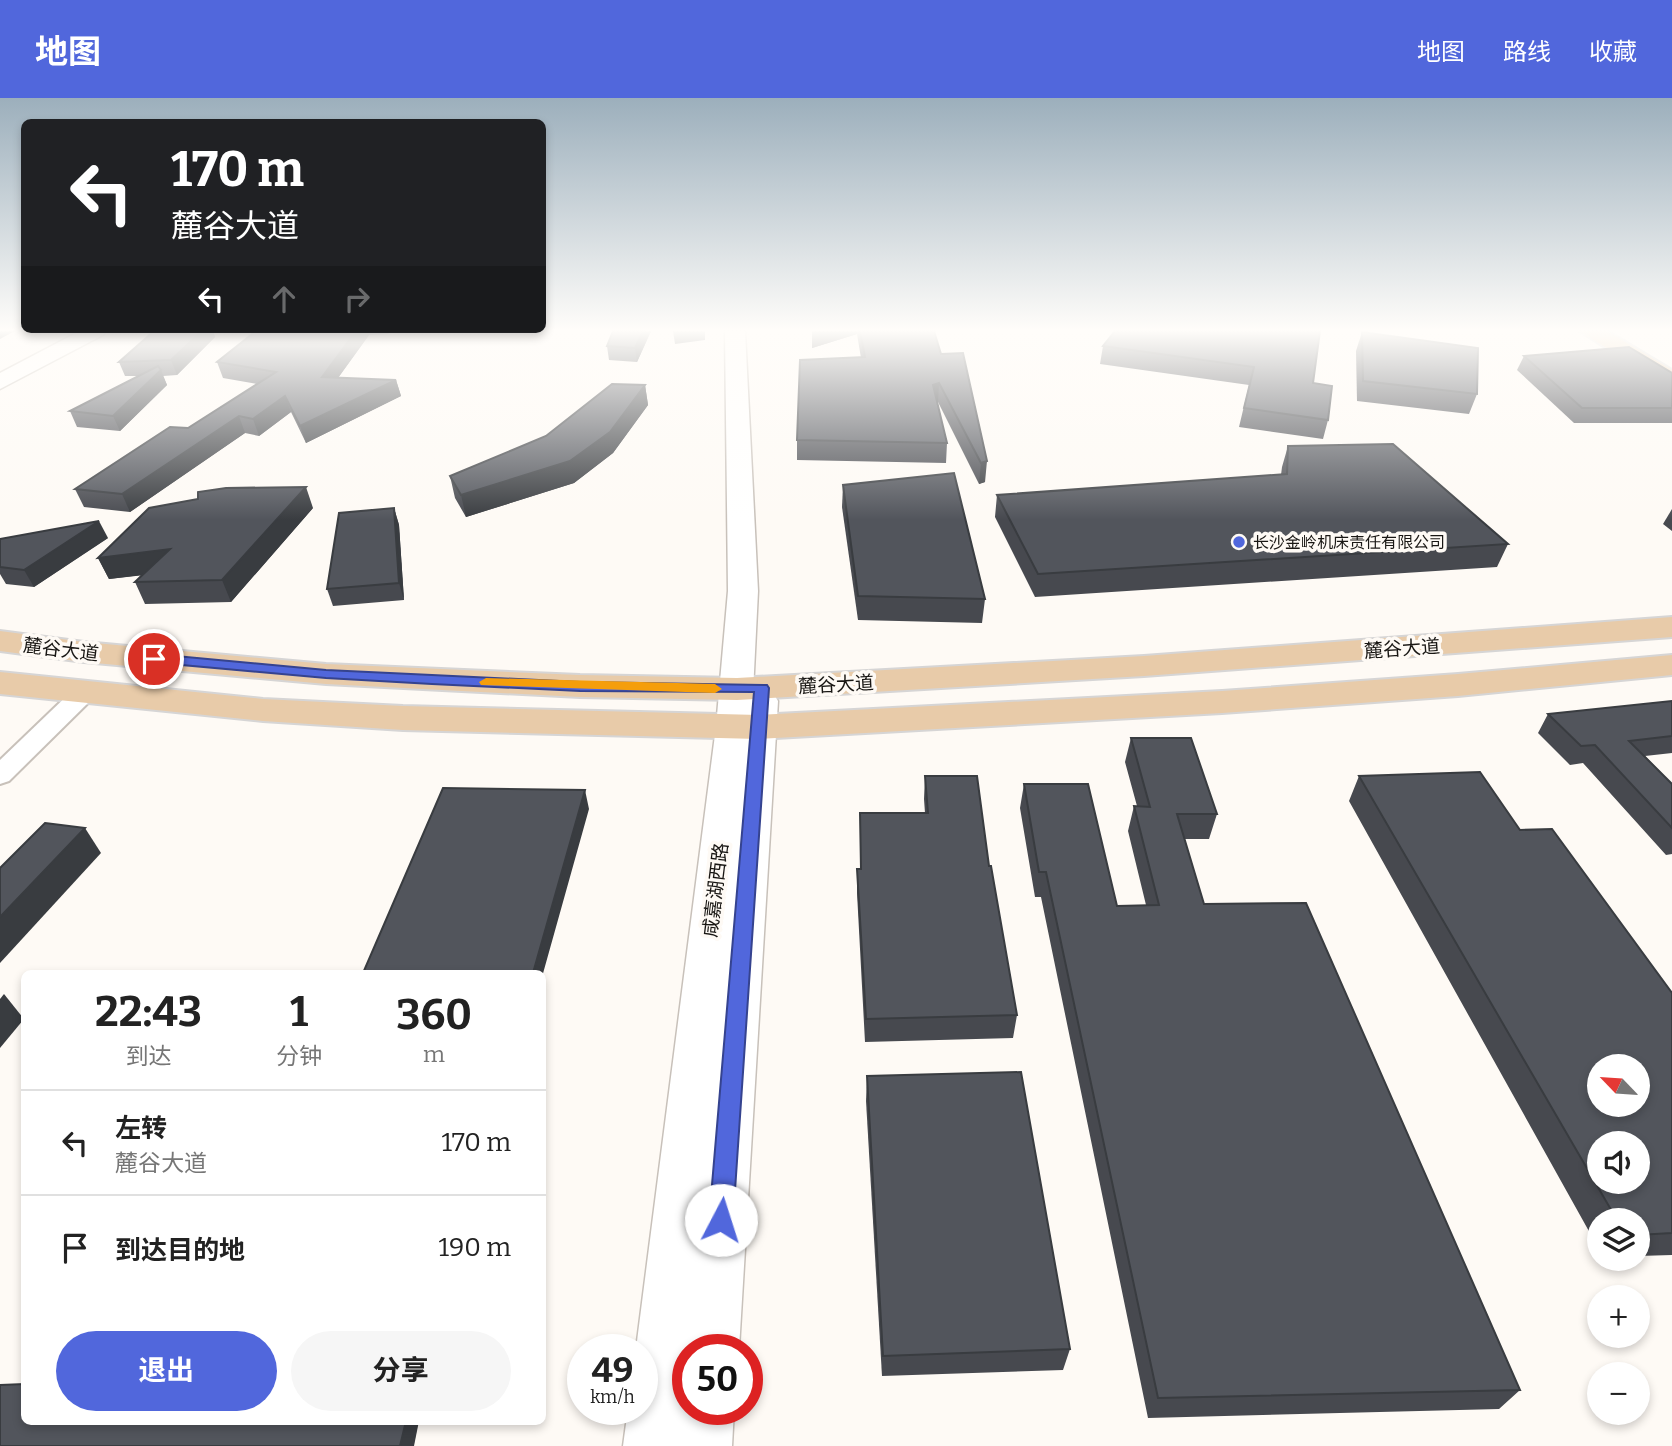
<!DOCTYPE html>
<html lang="zh">
<head>
<meta charset="utf-8">
<style>
  :root { --surface:#fff; --page:#f6f6f6; --text:#222; --muted:#767676; --line:#e0e0e0; --accent:#5167dc }
  body { margin:0; font-family:Bitter,"Noto Sans SC",serif; background:var(--page); color:var(--text); height:100vh; display:flex; flex-direction:column; font-size:26px; white-space:nowrap }
  * { box-sizing:border-box; margin:0 }
  p { font-size:23px; color:var(--muted) }
  .icon { flex:none; width:38px; height:38px; fill:none; stroke:currentColor; stroke-width:2; stroke-linecap:round; stroke-linejoin:round }
  .map { position:relative; flex:1; overflow:hidden }
  .drawer { position:absolute; left:21px; top:872px; width:525px; height:455px; display:flex; flex-direction:column; background:var(--surface); border-radius:10px; box-shadow:0 4px 10px #0003 }
  .drawer>* { flex:none }
  .banner { position:absolute; left:21px; top:21px; width:525px; height:214px; border-radius:10px; box-shadow:0 4px 10px #0003; background:#202124; color:#fff; overflow:hidden }
  .needle { width:46px; rotate:295deg }
  .fabs { position:absolute; left:1587px; top:956px; display:grid; gap:14px }
  .fabs a { display:grid; place-items:center; width:63px; height:63px; border-radius:50%; background:var(--surface); box-shadow:0 4px 10px #0003; font-size:35px }
  .speed { position:absolute; left:567px; top:1236px; display:flex; gap:14px; font-size:35px; font-weight:700; text-align:center }
  .speed>* { display:grid; place-content:center; width:91px; height:91px; border-radius:50%; background:var(--surface); box-shadow:0 4px 10px #0003; line-height:1 }
  .speed small { font-size:18px; font-weight:400 }
  .speed .limit { border:10px solid #d22; background:#fff; color:#111 }
  .pin { position:absolute; display:grid; place-items:center; width:60px; height:60px; color:#fff; margin:-30px; border:4px solid #fff; border-radius:50%; box-shadow:0 2px 7px #0007 }
  .me { position:absolute; width:77px; margin:-38px; rotate:5deg; stroke-linejoin:round; filter:drop-shadow(0 0 5px #0008) }
  .turn { display:flex; align-items:center; gap:24px; height:147px; padding:0 35px; font-size:32px }
  .turn .icon { width:91px; height:91px; stroke-width:2.5 }
  .turn b { display:block; font-size:49px; line-height:60px }
  .lanes { display:flex; align-items:center; height:66px; padding:0 35px; background:#0003; justify-content:center; gap:35px; direction:ltr }
  .lanes .off { opacity:.35 }
  .eta { display:flex; justify-content:space-evenly; align-items:center; height:119px; text-align:center }
  .eta b { font-size:42px; font-weight:700; line-height:49px }
  .primary-button { display:flex; gap:14px; margin-top:auto; padding:14px 35px }
  .primary-button a { flex:1; height:80px; border-radius:42px; background:var(--accent); color:#fff; font-size:28px; font-weight:700; line-height:80px; text-align:center }
  .primary-button a+a { background:var(--page); color:var(--text) }
  ul { padding:0; list-style:none }
  li { display:flex; align-items:center; gap:21px; height:105px; padding:0 35px; border-top:2px solid var(--line) }
  li div { flex:1 }
  li b { display:block; font-size:26px }
  li em { font-style:normal }
  header { display:flex; align-items:center; gap:42px; box-sizing:border-box; height:98px; padding:0 35px; background:var(--accent); color:#fff }
  header strong { font-size:33px }
  nav { display:flex; gap:38px; margin-inline-start:auto; font-size:24px }
  .map>svg:first-child { display:block }
  .lines { fill:none; stroke-linecap:round; stroke-linejoin:round }
  .minor-casing { stroke:#c8c1ba; stroke-width:4 }
  .secondary-casing { stroke:#c8c1ba; stroke-width:3 }
  .primary-casing { stroke:#d6d5d5; stroke-width:4 }
  .minor { fill:#fff; fill-rule:evenodd }
  .secondary { fill:#fff; fill-rule:evenodd }
  .primary { fill:#e8cba9; fill-rule:evenodd }
  .wall { fill:#47494f }
  .shaded-wall { fill:#393c40 }
  .building { fill:#52555c; stroke:#393c40; stroke-width:2; fill-rule:evenodd }
  .route { fill:#5167dc; stroke:#35438f; stroke-width:2 }
  .slow { fill:#f59e0b }
  .poi-dot { fill:#5167dc; stroke:#fefaf5; stroke-width:2.5 }
  .labels { text-anchor:middle; stroke-width:7; stroke-linejoin:round; paint-order:stroke }
  .far-poi-label { font-size:16px; fill:#191714; stroke:#fefaf5; text-anchor:start }
  .street-label { font-size:19px; fill:#191714; stroke:#fefaf5 }
</style>
</head>
<body>
<header>
<strong>地图</strong>
<nav><a>地图</a><a>路线</a><a>收藏</a></nav>
</header>
<div class="map">
<svg width="1672" height="1348" viewBox="0 0 1672 1348">
  <rect width="100%" height="100%" fill="#fefaf5"/>
  <g class="lines">
    <g class="minor-casing">
      <polygon id="minor" points="83,589 92,591 95,596 92,601 9,683 0,686 0,662 74,591"/>
    </g>
    <g class="secondary-casing">
      <g id="secondary">
        <polygon points="80,233 106,233 103,237 0,291 0,275"/>
        <polygon points="725,233 745,233 758,493 753,594 761,592 773,595 778,603 739,1251 688,1251 688,1311 734,1311 732,1348 623,1348 628,1311 642,1311 642,1251 636,1251 716,629 728,493"/>
      </g>
    </g>
    <g class="primary-casing">
      <g id="primary">
        <polygon points="1580,233 1607,233 1672,272 1672,289 1664,287"/>
        <polygon points="1672,519 1672,539 1144,578 737,602 580,599 326,586 84,564 0,553 0,533 84,544 326,566 580,577 737,580 1144,558"/>
        <polygon points="1672,557 1672,577 1458,598 1222,615 759,641 403,632 263,623 0,596 0,574 263,601 403,608 759,617 1222,593 1458,576"/>
      </g>
    </g>
    <use href="#minor" class="minor"/>
    <use href="#secondary" class="secondary"/>
    <use href="#primary" class="primary"/>
  </g>
  <g class="wall">
    <polygon points="154,233 213,233 215,239 177,277 163,278 167,287 120,333 77,329 70,313 138,278 125,278 119,264"/>
    <polygon points="256,233 391,233 388,236 369,237 338,280 396,282 401,298 306,345 291,314 259,338 245,335 130,414 84,409 75,391 188,330 257,286 223,280 217,264"/>
    <polygon points="651,233 637,264 609,262 607,248"/>
    <polygon points="812,233 934,233 941,256 963,255 985,384 979,386 938,304 937,304 947,345 946,365 797,362 797,342 861,260 857,236 812,250"/>
    <polygon points="1320,233 1313,285 1328,322 1323,341 1239,329 1249,287 1100,266 1103,248"/>
    <polygon points="1362,234 1477,296 1469,316 1357,303 1356,253"/>
    <polygon points="1524,258 1672,275 1672,325 1574,325 1517,272"/>
    <polygon points="645,287 648,307 613,355 574,385 466,419 455,400 450,378 546,338"/>
    <polygon points="1288,348 1508,446 1497,469 1035,499 995,419 997,397 1281,377 1282,369"/>
    <polygon points="843,387 985,501 982,525 858,522 842,409"/>
    <polygon points="313,410 231,504 145,506 135,484 141,477 109,481 98,460"/>
    <polygon points="394,410 399,427 404,502 333,508 327,491"/>
    <polygon points="1672,411 1672,433 1663,426"/>
    <polygon points="108,440 34,489 6,486 0,476 0,441"/>
    <polygon points="1672,603 1672,655 1645,658 1672,686 1672,756 1666,757 1583,665 1570,667 1538,635 1548,616"/>
    <polygon points="1131,640 1217,716 1209,741 1184,741 1204,806 1520,1292 1499,1311 1148,1320 1041,799 1035,799 1020,710 1024,686 1117,808 1146,807 1128,733 1134,708 1137,708 1125,664"/>
    <polygon points="925,678 989,768 1017,917 1013,940 865,944 857,795 857,771 860,771 860,715 925,715 924,701"/>
    <polygon points="1359,678 1520,732 1672,895 1672,1157 1638,1158 1638,1122 1600,1122 1600,1153 1349,703"/>
    <polygon points="867,978 1070,1251 1063,1272 882,1278 866,1003"/>
  </g>
  <g class="shaded-wall">
    <polygon points="0,233 15,233 0,241"/>
    <polygon points="202,233 213,233 215,239 177,277 171,262"/>
    <polygon points="356,233 368,233 369,237 327,295 322,279"/>
    <polygon points="643,233 651,233 637,264 635,250"/>
    <polygon points="673,233 705,233 705,242 675,246"/>
    <polygon points="812,233 857,233 857,236 812,250"/>
    <polygon points="161,272 167,287 120,333 113,318"/>
    <polygon points="396,282 401,298 306,345 300,328"/>
    <polygon points="939,285 938,304 932,306 933,287"/>
    <polygon points="645,287 648,307 613,355 574,385 466,419 461,397"/>
    <polygon points="285,298 291,314 259,338 253,321"/>
    <polygon points="239,318 245,335 130,414 122,396"/>
    <polygon points="987,363 985,384 979,386 981,365"/>
    <polygon points="306,389 313,410 231,504 222,482"/>
    <polygon points="394,410 399,427 404,502 399,485"/>
    <polygon points="99,423 108,440 34,489 24,472"/>
    <polygon points="170,451 180,473 109,481 98,460"/>
    <polygon points="585,692 589,711 542,879 542,875 533,875"/>
    <polygon points="85,730 101,755 0,865 0,819"/>
    <polygon points="4,896 24,921 0,950 0,901"/>
    <polygon points="406,1323 419,1323 414,1348 400,1348"/>
  </g>
  <g class="building">
    <polygon points="154,233 202,233 171,262 119,264"/>
    <polygon points="256,233 356,233 322,279 396,282 300,328 285,298 253,321 239,318 122,396 75,391 170,329 188,330 276,274 217,264"/>
    <polygon points="613,233 643,233 635,250 607,248"/>
    <polygon points="860,233 934,233 941,256 963,255 987,363 981,365 939,285 933,287 947,345 797,342 800,262 865,259"/>
    <polygon points="1115,233 1320,233 1313,285 1332,288 1328,322 1244,310 1254,269 1103,248"/>
    <polygon points="1362,234 1478,250 1477,296 1363,283"/>
    <polygon points="1629,249 1672,275 1672,310 1582,310 1524,258"/>
    <polygon points="158,268 161,272 113,318 70,313"/>
    <polygon points="612,286 645,287 610,334 570,363 461,397 450,378 546,338"/>
    <polygon points="1393,346 1508,446 1038,476 997,397 1287,376 1288,348"/>
    <polygon points="954,375 985,501 858,498 843,387"/>
    <polygon points="306,389 222,482 135,484 170,451 98,460 149,410 198,401 198,394 226,390"/>
    <polygon points="394,410 399,485 327,491 339,415"/>
    <polygon points="99,423 24,472 0,469 0,441"/>
    <polygon points="1672,603 1672,638 1629,643 1672,686 1672,730 1595,647 1581,648 1548,616"/>
    <polygon points="1131,640 1191,640 1217,716 1177,716 1204,806 1306,805 1520,1292 1158,1300 1046,774 1039,774 1024,686 1088,686 1117,808 1159,807 1134,708 1150,709"/>
    <path d="M1480,674L1520,732L1552,731L1672,895V1135L1638,1137V1122H1617L1359,678ZM1600,968H1638V1006H1600ZM1600,1045H1638V1083H1600Z"/>
    <polygon points="925,678 977,678 989,768 991,768 1017,917 866,921 857,771 861,771 860,715 928,715"/>
    <polygon points="443,690 585,692 533,875 363,875"/>
    <polygon points="45,725 85,730 0,819 0,770"/>
    <polygon points="1021,974 1070,1251 883,1258 867,978"/>
    <polygon points="24,1286 24,1323 406,1323 400,1348 0,1348 0,1287"/>
  </g>
  <linearGradient id="sky" x2="0" y2="1"><stop stop-color="#9cafbc"/><stop offset="0.55" stop-color="#fffdfa"/><stop offset="1" stop-color="#fffdfa" stop-opacity="0"/></linearGradient>
  <rect width="1672" height="422" fill="url(#sky)"/>
  <polygon class="route" points="154,556 326,572 432,577 580,584 767,587 769,590 733,1122 729,1130 721,1133 713,1130 709,1122 754,594 580,593 432,586 326,580 149,564 149,558"/>
  <polygon class="slow" points="486,580 715,586 722,591 715,595 481,587 479,584"/>
  <circle class="poi-dot" cx="1239" cy="444" r="7"/>
  <g class="labels">
    <g class="far-poi-label">
      <text x="1253" y="450">长沙金岭机床责任有限公司</text>
    </g>
    <g class="street-label">
      <text transform="translate(1402 550) rotate(-4)" y="7">麓谷大道</text>
      <text transform="translate(61 551) rotate(7)" y="7">麓谷大道</text>
      <text transform="translate(836 586) rotate(-3)" y="7">麓谷大道</text>
      <text transform="translate(715 792) rotate(-83)" y="7">咸嘉湖西路</text>
    </g>
  </g>
</svg>
<div class="fabs">
<a><svg class="needle" viewBox="-14 -14 28 28"><path d="M0-13l5 13h-10z" fill="#e53935"/><path d="M0 13l5-13h-10z" fill="#767676"/></svg></a>
<a><svg class="icon" aria-label="sound" viewBox="0 0 24 24"><path d="M4 9h4l5-4v14l-5-4H4zM17 9q2 3 0 6"/></svg></a>
<a><svg class="icon" aria-label="layers" viewBox="0 0 24 24"><path d="M12 4l9 5-9 5-9-5zM3 14l9 5 9-5"/></svg></a>
<a>+</a>
<a>−</a>
</div>
<div class="speed"><div>49<small>km/h</small></div><div class="limit">50</div></div>
<div class="pin" style="left:154px;top:561px;background:#d93025"><svg class="icon" aria-label="arrive" viewBox="0 0 24 24"><path d="M6 21V4h12l-3 4 3 4H6"/></svg></div>
<svg class="me" style="left:721px;top:1122px" viewBox="-20 -20 40 40"><circle r="19" fill="#fff"/><path d="M0-13L10 11 0 6-10 11z" fill="#5167dc"/></svg>
<div class="banner">
<div class="turn"><svg class="icon" aria-label="left" viewBox="0 0 24 24"><path d="M17 20v-9H6M10 6l-5 5 5 5"/></svg><div><b>170 m</b>麓谷大道</div></div>
<div class="lanes"><svg class="icon" aria-label="left" viewBox="0 0 24 24"><path d="M17 20v-9H6M10 6l-5 5 5 5"/></svg><svg class="icon off" aria-label="ahead" viewBox="0 0 24 24"><path d="M12 20V5M6 11l6-6 6 6"/></svg><svg class="icon off" aria-label="right" viewBox="0 0 24 24"><path d="M7 20v-9h11M14 6l5 5-5 5"/></svg></div>
</div>
<section class="drawer">
<div class="eta">
<div><b>22:43</b><p>到达</p></div>
<div><b>1</b><p>分钟</p></div>
<div><b>360</b><p>m</p></div>
</div>
<ul>
<li><svg class="icon" aria-label="left" viewBox="0 0 24 24"><path d="M17 20v-9H6M10 6l-5 5 5 5"/></svg><div><b>左转</b><p>麓谷大道</p></div><em>170 m</em></li>
<li><svg class="icon" aria-label="arrive" viewBox="0 0 24 24"><path d="M6 21V4h12l-3 4 3 4H6"/></svg><div><b>到达目的地</b></div><em>190 m</em></li>
</ul>
<div class="primary-button"><a>退出</a><a>分享</a></div>
</section>
</div>
</body>
</html>
